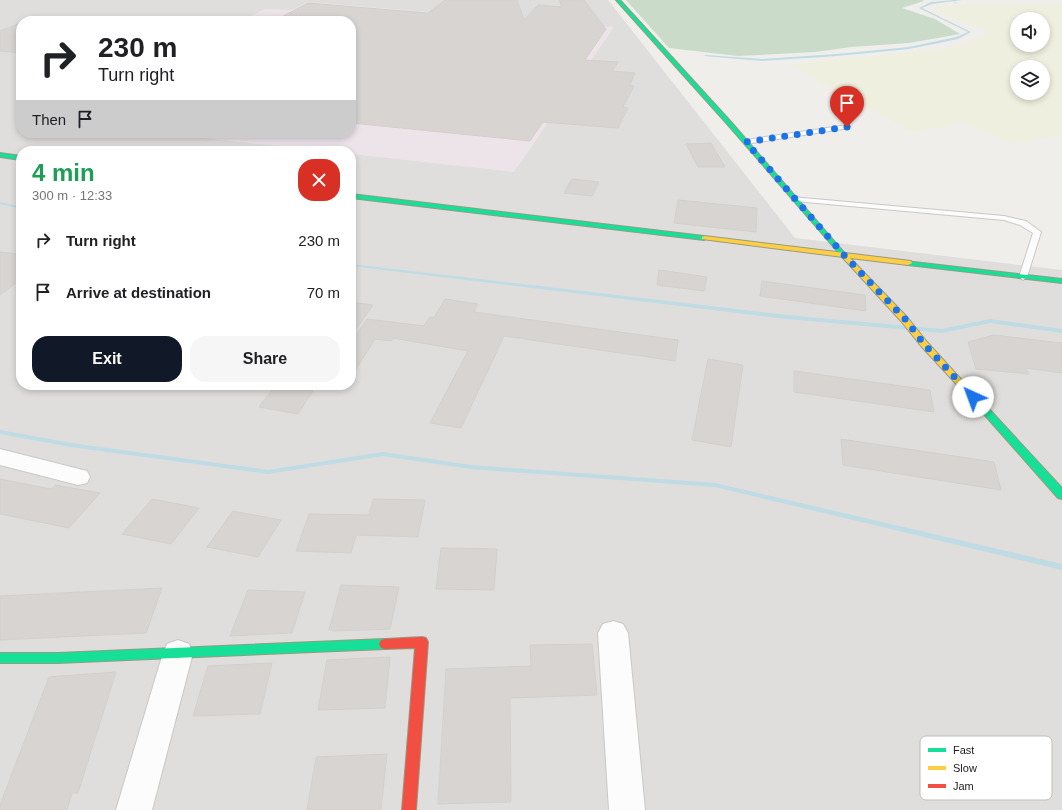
<!DOCTYPE html>
<html lang="en">
<head>
<meta charset="utf-8">
<style>
  :root { --surface:#fff; --page:#f6f6f6; --text:#202124; --muted:#757577; --accent:#111827 }
  body { margin:0; font-family:Helvetica,sans-serif; background:var(--page); color:var(--text); height:100vh; display:flex; flex-direction:column; font-size:15px; white-space:nowrap }
  * { box-sizing:border-box; margin:0 }
  p { font-size:13px; color:var(--muted) }
  .icon { flex:none; width:22px; height:22px; fill:none; stroke:currentColor; stroke-width:2; stroke-linecap:round; stroke-linejoin:round }
  .map { position:relative; flex:1; overflow:hidden }
  .drawer { position:absolute; left:16px; top:146px; width:340px; height:244px; display:flex; flex-direction:column; background:var(--surface); border-radius:16px; box-shadow:0 2px 6px #0003 }
  .drawer>* { flex:none }
  .guide { position:absolute; left:16px; top:16px; width:340px; height:122px; border-radius:16px; box-shadow:0 2px 6px #0003; background:#fff; color:var(--text); overflow:hidden }
  .fabs { position:absolute; left:1010px; top:12px; display:grid; gap:8px }
  .fabs a { display:grid; place-items:center; width:40px; height:40px; border-radius:50%; background:var(--surface); box-shadow:0 2px 6px #0003; font-size:20px }
  .pin { position:absolute; display:grid; place-items:center; width:34px; height:34px; color:#fff; margin:-41px -17px; border-radius:50% 50% 50% 0; rotate:-45deg; box-shadow:0 0 4px #0007 }
  .pin .icon { rotate:45deg }
  .me { position:absolute; width:44px; margin:-22px; rotate:317deg; stroke-linejoin:round; filter:drop-shadow(0 0 3px #0008) }
  .turn { display:flex; align-items:center; gap:14px; height:84px; padding:0 16px; font-size:18px }
  .turn .icon { width:52px; height:52px; stroke-width:2.5 }
  .turn b { display:block; font-size:28px; line-height:34px }
  .then { display:flex; align-items:center; height:38px; padding:0 16px; background:#0003; gap:8px; font-size:15px }
  .round { display:grid; place-items:center; flex:none; width:42px; height:42px; border-radius:16px; background:var(--page) }
  .head { display:flex; align-items:center; justify-content:space-between; height:68px; padding:0 16px }
  h1 { font-size:24px; font-weight:600; line-height:30px; color:#1e9e55 }
  .cta { display:flex; gap:8px; margin-top:auto; padding:8px 16px }
  .cta a { flex:1; height:46px; border-radius:16px; background:var(--accent); color:#fff; font-size:16px; font-weight:600; line-height:46px; text-align:center }
  .cta a+a { background:var(--page); color:var(--text) }
  ul { padding:0; list-style:none }
  li { display:flex; align-items:center; gap:12px; height:52px; padding:0 16px }
  li div { flex:1 }
  li b { display:block; font-size:15px }
  li em { font-style:normal }
  .map>svg:first-child { display:block }
  .residential { fill:#dfdedc; fill-rule:evenodd }
  .industrial { fill:#ede4e9 }
  .farmland { fill:#efefdf; fill-rule:evenodd }
  .cemetery { fill:#cadbca }
  .lines { fill:none; stroke-linecap:round; stroke-linejoin:round }
  .stream { fill:#bfdbe3; fill-rule:evenodd }
  .building { fill:#d7d4d2; stroke:#d3d0cc }
  .lane-casing { stroke:#c9c8c7; stroke-width:2 }
  .street-casing { stroke:#c9c8c7; stroke-width:2 }
  .fast-casing { stroke:#999a82; stroke-width:2 }
  .slow-casing { stroke:#999a82; stroke-width:2 }
  .jam-casing { stroke:#999a82; stroke-width:2 }
  .path { stroke:#dccecd; stroke-width:1; stroke-dasharray:1 1; stroke-linecap:butt }
  .lane { fill:#fdfcfc; fill-rule:evenodd }
  .street { fill:#fdfcfc; fill-rule:evenodd }
  .fast { fill:#16e098; fill-rule:evenodd }
  .slow { fill:#ffcf43; fill-rule:evenodd }
  .jam { fill:#f24e42; fill-rule:evenodd }
  .route { stroke:#1a73e8; stroke-width:7; stroke-dasharray:0 12.6 }
  .key { fill:#fff; stroke:#bdbdbd; stroke-width:1 }
  .key-label { font-size:11px; fill:#222 }
</style>
</head>
<body>
<div class="map">
<svg width="1062" height="810" viewBox="0 0 1062 810">
  <rect width="100%" height="100%" fill="#f0eeeb"/>
  <path class="residential" d="M0,0H608L795,238L1062,270V810H0ZM21,21H351V133H21ZM21,151H351V385H21Z"/>
  <polygon class="industrial" points="307,2 614,27 514,172 351,154 351,151 322,151 157,133 351,133 351,21 241,21 265,9 292,10"/>
  <path class="farmland" d="M981,4H1062V136L1012,144L967,123L913,132L790,65L955,47L988,35L986,30L949,17L934,9L938,6ZM1017,19H1043V45H1017ZM1017,67H1043V93H1017Z"/>
  <polygon class="cemetery" points="626,0 922,0 924,1 902,8 935,19 960,34 909,43 851,47 815,52 738,56 669,48"/>
  <g class="lines">
    <g class="stream">
      <polygon points="954,0 962,0 932,4 922,8 971,32 958,39 909,49 837,56 762,61 704,56 705,55 762,59 837,54 909,47 956,37 968,32 919,8 931,2"/>
      <polygon points="0,202 21,207 21,209 0,204"/>
      <polygon points="351,264 787,315 942,329 990,319 1062,329 1062,333 990,323 942,333 787,319 351,266"/>
      <polygon points="0,430 71,443 268,470 383,452 471,465 715,483 1062,564 1062,570 715,487 471,469 383,456 268,474 71,447 0,434"/>
    </g>
  </g>
  <g class="building">
    <polygon points="445,0 517,0 524,20 538,5 562,7 559,0 584,0 606,29 585,60 618,62 612,71 635,73 630,85 634,86 623,107 628,108 618,128 543,122 530,141 351,123 351,21 274,21 308,3 428,13"/>
    <polygon points="21,23 21,53 0,51 0,31"/>
    <polygon points="711,143 725,167 698,167 686,144"/>
    <polygon points="572,179 599,182 592,196 564,193"/>
    <polygon points="678,200 757,208 756,232 674,223"/>
    <polygon points="0,252 21,254 21,279 0,295"/>
    <polygon points="659,270 707,277 704,291 657,285"/>
    <polygon points="762,281 865,295 866,311 760,296"/>
    <polygon points="445,299 478,304 474,312 678,340 675,361 504,336 461,428 430,423 468,351 393,338 391,341 375,339 351,377 351,343 367,319 424,326 430,317 434,318"/>
    <polygon points="351,302 373,305 351,336"/>
    <polygon points="994,335 1062,343 1062,373 1025,368 1029,374 976,369 968,342"/>
    <polygon points="708,359 743,365 731,447 692,440"/>
    <polygon points="794,371 930,390 934,412 794,392"/>
    <polygon points="275,386 313,391 298,414 259,407"/>
    <polygon points="841,439 994,462 1001,490 843,465"/>
    <polygon points="0,479 51,489 55,485 100,493 69,528 0,514"/>
    <polygon points="152,499 199,508 171,544 122,534"/>
    <polygon points="373,499 425,500 418,537 356,535 351,553 296,551 309,514 369,515"/>
    <polygon points="233,511 281,520 258,557 207,547"/>
    <polygon points="441,548 497,549 494,590 436,589"/>
    <polygon points="341,585 399,587 390,629 332,631 333,630 329,630"/>
    <polygon points="162,588 146,633 0,640 0,596"/>
    <polygon points="248,590 305,592 292,633 230,636"/>
    <polygon points="592,644 597,695 510,698 511,802 438,804 446,669 531,666 530,645"/>
    <polygon points="390,657 385,708 318,710 327,660"/>
    <polygon points="272,663 260,714 193,716 208,666"/>
    <polygon points="116,672 78,793 72,793 67,810 0,810 0,805 49,677"/>
    <polygon points="387,754 381,810 307,810 316,757"/>
  </g>
  <g class="lines">
    <g class="lane-casing">
      <g id="lane">
        <polygon points="847,125 850,127 849,128 746,144 743,142 746,140"/>
        <polygon points="792,197 1004,216 1026,221 1041,232 1027,277 1023,280 1019,277 1033,233 1020,225 1004,220 795,201 792,201"/>
      </g>
    </g>
    <g class="street-casing">
      <g id="street">
        <polygon points="0,449 87,471 90,477 87,483 78,485 0,465"/>
        <polygon points="613,621 623,624 628,633 645,810 609,810 598,633 603,624"/>
        <polygon points="178,640 189,644 193,653 152,810 116,810 163,653 167,644"/>
      </g>
    </g>
    <g class="fast-casing">
      <g id="fast">
        <polygon points="616,0 620,0 732,123 848,257 848,259 844,259 728,125"/>
        <polygon points="0,153 21,156 21,160 0,157"/>
        <polygon points="351,194 704,236 707,238 704,240 351,198"/>
        <polygon points="905,261 1062,279 1062,283 908,265 904,263"/>
        <polygon points="976,397 979,398 1062,488 1062,499 1058,498 973,402 972,400"/>
        <polygon points="385,639 389,640 391,644 389,648 385,649 58,663 0,663 0,653 58,653"/>
      </g>
    </g>
    <g class="slow-casing">
      <polygon id="slow" points="704,236 911,261 912,263 908,265 850,258 907,317 927,342 980,400 976,403 973,402 921,346 901,321 844,259 843,257 702,239 702,237"/>
    </g>
    <g class="jam-casing">
      <polygon id="jam" points="422,637 426,638 428,642 416,810 402,810 415,648 385,649 381,648 379,644 381,640 385,639"/>
    </g>
    <polyline class="path" points="951,0 957,3"/>
    <use href="#lane" class="lane"/>
    <use href="#street" class="street"/>
    <use href="#fast" class="fast"/>
    <use href="#slow" class="slow"/>
    <use href="#jam" class="jam"/>
  </g>
  <g class="lines">
    <polyline class="route" points="847,127 746,142 843,254 905,319 924,344 973,397"/>
  </g>
  <rect x="920" y="736" width="132" height="64" rx="6" class="key"/>
  <rect x="928" y="748" width="18" height="4" fill="#16e098"/>
  <rect x="928" y="766" width="18" height="4" fill="#ffcf43"/>
  <rect x="928" y="784" width="18" height="4" fill="#f24e42"/>
  <g class="key-label">
    <text x="953" y="754">Fast</text>
    <text x="953" y="772">Slow</text>
    <text x="953" y="790">Jam</text>
  </g>
</svg>
<div class="fabs">
<a><svg class="icon" aria-label="sound" viewBox="0 0 24 24"><path d="M4 9h4l5-4v14l-5-4H4zM17 9q2 3 0 6"/></svg></a>
<a><svg class="icon" aria-label="layers" viewBox="0 0 24 24"><path d="M12 4l9 5-9 5-9-5zM3 14l9 5 9-5"/></svg></a>
</div>
<div class="pin" style="left:847px;top:127px;background:#d93025"><svg class="icon" aria-label="arrive" viewBox="0 0 24 24"><path d="M6 21V4h12l-3 4 3 4H6"/></svg></div>
<svg class="me" style="left:973px;top:397px" viewBox="-20 -20 40 40"><circle r="19" fill="#fff"/><path d="M0-13L10 11 0 6-10 11z" fill="#1a73e8"/></svg>
<div class="guide">
<div class="turn"><svg class="icon" aria-label="right" viewBox="0 0 24 24"><path d="M7 20v-9h11M14 6l5 5-5 5"/></svg><div><b>230 m</b>Turn right</div></div>
<div class="then">Then<svg class="icon" aria-label="arrive" viewBox="0 0 24 24"><path d="M6 21V4h12l-3 4 3 4H6"/></svg></div>
</div>
<section class="drawer">
<div class="head"><div><h1>4 min</h1><p>300 m · 12:33</p></div><a class="round" style="background:#d93025;color:#fff"><svg class="icon" aria-label="close" viewBox="0 0 24 24"><path d="M6 6l12 12M18 6L6 18"/></svg></a></div>
<ul>
<li><svg class="icon" aria-label="right" viewBox="0 0 24 24"><path d="M7 20v-9h11M14 6l5 5-5 5"/></svg><div><b>Turn right</b></div><em>230 m</em></li>
<li><svg class="icon" aria-label="arrive" viewBox="0 0 24 24"><path d="M6 21V4h12l-3 4 3 4H6"/></svg><div><b>Arrive at destination</b></div><em>70 m</em></li>
</ul>
<div class="cta"><a>Exit</a><a>Share</a></div>
</section>
</div>
</body>
</html>
